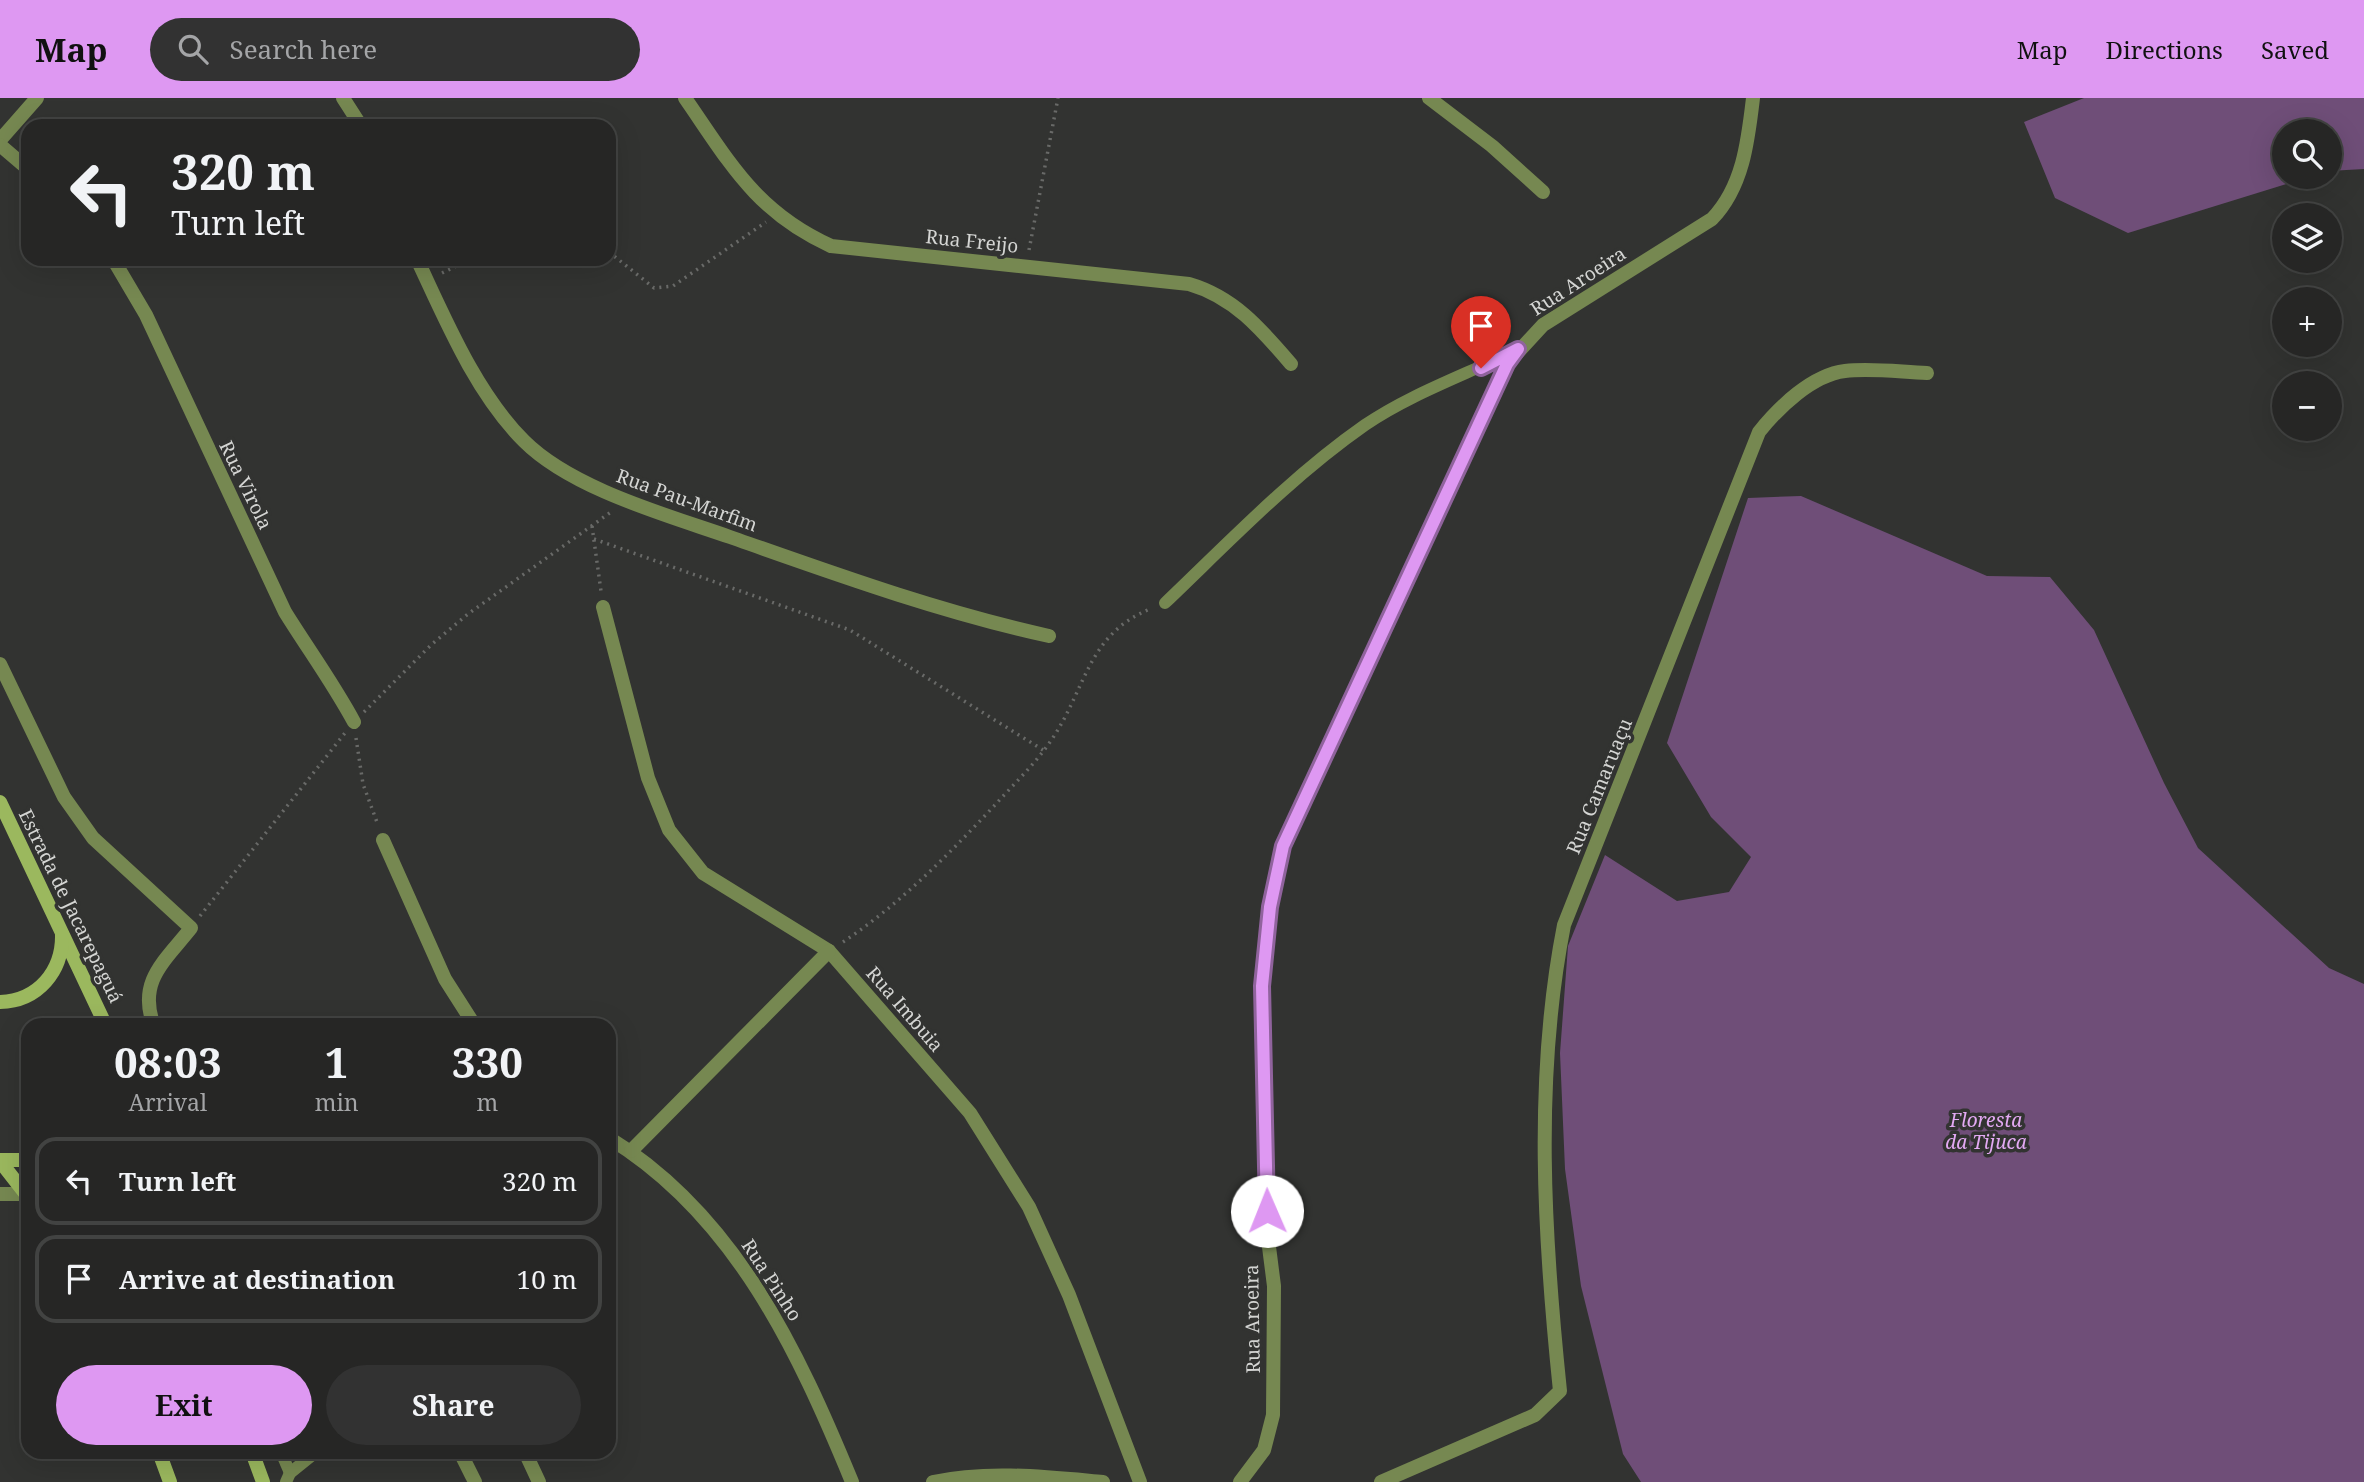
<!DOCTYPE html>
<html lang="en">
<head>
<meta charset="utf-8">
<style>
  :root { --surface:#262625; --page:#323232; --text:#f1f3f6; --muted:#a4a5a7; --line:#424342; --accent:#de98f2 }
  body { margin:0; font-family:"Noto Serif",serif; background:var(--page); color:var(--text); height:100vh; display:flex; flex-direction:column; font-size:26px; white-space:nowrap }
  * { box-sizing:border-box; margin:0 }
  p { font-size:23px; color:var(--muted) }
  .icon { flex:none; width:38px; height:38px; fill:none; stroke:currentColor; stroke-width:2; stroke-linecap:round; stroke-linejoin:round }
  .map { position:relative; flex:1; overflow:hidden }
  .panel { position:absolute; left:21px; top:920px; width:595px; height:441px; display:flex; flex-direction:column; background:var(--surface); border-radius:21px; box-shadow:0 7px 28px #0002,0 0 0 2px var(--line) }
  .panel>* { flex:none }
  .hud { position:absolute; left:21px; top:21px; width:595px; height:147px; border-radius:21px; box-shadow:0 7px 28px #0002,0 0 0 2px var(--line); background:#262625; color:var(--text); overflow:hidden }
  .fabs { position:absolute; left:2272px; top:21px; display:grid; gap:14px }
  .fabs a { display:grid; place-items:center; width:70px; height:70px; border-radius:50%; background:var(--surface); box-shadow:0 7px 28px #0002,0 0 0 2px var(--line); font-size:35px }
  .pin { position:absolute; display:grid; place-items:center; width:60px; height:60px; color:#fff; margin:-72px -30px; border-radius:50% 50% 50% 0; rotate:-45deg; box-shadow:0 0 7px #0007 }
  .pin .icon { rotate:45deg }
  .me { position:absolute; width:77px; margin:-38px; rotate:359deg; stroke-linejoin:round; filter:drop-shadow(0 0 5px #0008) }
  .turn { display:flex; align-items:center; gap:24px; height:147px; padding:0 35px; font-size:32px }
  .turn .icon { width:91px; height:91px; stroke-width:2.5 }
  .turn b { display:block; font-size:49px; line-height:60px }
  .eta { display:flex; justify-content:space-evenly; align-items:center; height:119px; text-align:center }
  .eta b { font-size:42px; font-weight:700; line-height:49px }
  .action { display:flex; gap:14px; margin-top:auto; padding:14px 35px }
  .action a { flex:1; height:80px; border-radius:42px; background:var(--accent); color:#111; font-size:28px; font-weight:700; line-height:80px; text-align:center }
  .action a+a { background:var(--page); color:var(--text) }
  ul { padding:0; list-style:none }
  li { display:flex; align-items:center; gap:21px; height:88px; margin:0 14px 10px; padding:0 21px; border:4px solid var(--line); border-radius:21px }
  li div { flex:1 }
  li b { display:block; font-size:26px }
  li em { font-style:normal }
  header { display:flex; align-items:center; gap:42px; box-sizing:border-box; height:98px; padding:0 35px; background:var(--accent); color:#111 }
  header strong { font-size:33px }
  nav { display:flex; gap:38px; margin-inline-start:auto; font-size:24px }
  .search { width:490px; height:63px; background:var(--page); display:flex; align-items:center; gap:18px; box-sizing:border-box; padding:0 24px; border-radius:38px; color:var(--muted); font-size:26px }
  .map>svg:first-child { display:block }
  .green { fill:#6f4e78 }
  .lines { fill:none; stroke-linecap:round; stroke-linejoin:round }
  .path { stroke:#696a68; stroke-width:3.5; stroke-dasharray:2 5; stroke-linecap:butt }
  .service { stroke:#768851; stroke-width:12 }
  .minor { stroke:#768851; stroke-width:14 }
  .tertiary { stroke:#768851; stroke-width:14 }
  .secondary { stroke:#9bb85e; stroke-width:14 }
  .route-casing { stroke:#90639d; stroke-width:18 }
  .route { stroke:#de98f2; stroke-width:12 }
  .labels { text-anchor:middle; stroke-width:7; stroke-linejoin:round; paint-order:stroke }
  .street-label { font-size:19px; fill:#d4d5d3; stroke:#323331 }
  .park-label { font-size:19px; font-style:italic; fill:#e3a9f3; stroke:#323331 }
</style>
</head>
<body>
<header>
<strong>Map</strong>
<div class="search"><svg class="icon" aria-label="search" viewBox="0 0 24 24"><circle cx="10" cy="10" r="6"/><path d="M15 15l6 6"/></svg>Search here</div>
<nav><a>Map</a><a>Directions</a><a>Saved</a></nav>
</header>
<div class="map">
<svg width="2364" height="1384" viewBox="0 0 2364 1384">
  <rect width="100%" height="100%" fill="#323331"/>
  <g class="green">
    <polygon points="2084,0 2364,0 2364,71 2329,73 2329,33 2284,33 2284,79 2309,79 2128,135 2055,100 2024,24"/>
    <polygon points="1801,398 1987,478 2050,479 2094,532 2164,685 2198,750 2329,870 2364,886 2364,1384 1641,1384 1623,1356 1581,1188 1565,1071 1560,955 1568,848 1605,757 1677,803 1729,794 1751,759 1711,719 1667,645 1748,400"/>
  </g>
  <g class="lines">
    <g class="path">
      <polyline points="1029,152 1058,0"/>
      <polyline points="609,154 654,190 673,188 766,124"/>
      <polyline points="442,175 471,161"/>
      <polyline points="592,428 601,493"/>
      <polyline points="594,441 850,532 1043,652"/>
      <polyline points="364,614 431,547 468,516 611,414"/>
      <polyline points="356,640 363,686 378,727"/>
      <polyline points="200,818 345,635"/>
      <path d="M843,844C900,806 947,758 994,708C1013,687 1034,667 1050,644C1086,593 1086,537 1150,511"/>
    </g>
    <g class="service">
      <path d="M1165,505C1230,443 1292,378 1365,327C1412,295 1468,276 1518,251"/>
      <polyline points="281,1354 290,1375"/>
      <polyline points="286,1384 290,1375 316,1354"/>
    </g>
    <g class="minor">
      <polyline points="343,0 361,28"/>
      <path d="M685,0C730,65 756,114 831,148L1189,186C1234,199 1261,231 1291,266"/>
      <polyline points="1429,0 1492,48 1543,94"/>
      <polyline points="0,42 37,0"/>
      <polyline points="0,47 28,71"/>
      <path d="M113,161L146,217L285,514C308,551 333,585 354,624"/>
      <path d="M417,161C446,223 476,295 524,343C572,391 667,417 730,439C835,476 940,514 1049,538"/>
      <polyline points="603,509 648,680 669,732 703,775 829,853 970,1015 1029,1109 1069,1197 1140,1384"/>
      <path d="M0,566L64,699L93,740L191,830C165,863 137,883 154,928"/>
      <polyline points="383,742 445,881 475,928"/>
      <path d="M609,1040C735,1117 798,1253 852,1384"/>
      <polyline points="631,1053 829,853"/>
      <polyline points="0,1096 26,1096"/>
      <polyline points="525,1354 539,1384"/>
      <path d="M933,1384C988,1372 1047,1379 1103,1384"/>
      <path d="M1240,1384L1264,1352L1273,1317L1274,1188L1267,1133L1262,888L1270,809L1283,748L1507,266L1543,227L1712,121C1743,89 1748,43 1753,0"/>
      <path d="M1381,1384L1535,1317L1560,1293C1544,1139 1534,980 1564,827L1759,334C1779,309 1812,277 1845,273C1871,270 1900,274 1927,275"/>
    </g>
    <polyline class="tertiary" points="460,1354 475,1384"/>
    <g class="secondary">
      <polyline points="0,704 106,928"/>
      <path d="M0,904C38,903 63,873 62,836"/>
      <polyline points="0,1062 28,1062"/>
      <polyline points="0,1063 28,1099"/>
      <polyline points="159,1354 170,1384"/>
      <polyline points="252,1354 263,1384"/>
    </g>
  </g>
  <g class="lines">
    <g class="route-casing">
      <polyline id="route" points="1267,1113 1262,888 1270,809 1283,748 1507,266 1518,251 1481,270"/>
    </g>
    <use href="#route" class="route"/>
  </g>
  <g class="labels">
    <g class="street-label">
      <text transform="translate(972 143) rotate(6)" y="7">Rua Freijo</text>
      <text transform="translate(1578 183) rotate(-33)" y="7">Rua Aroeira</text>
      <text transform="translate(246 387) rotate(64)" y="7">Rua Virola</text>
      <text transform="translate(687 402) rotate(20)" y="7">Rua Pau-Marfim</text>
      <text transform="translate(1599 688) rotate(-68)" y="7">Rua Camaruaçu</text>
      <text transform="translate(71 808) rotate(64)" y="7">Estrada de Jacarepaguá</text>
      <text transform="translate(905 911) rotate(49)" y="7">Rua Imbuia</text>
      <text transform="translate(772 1182) rotate(57)" y="7">Rua Pinho</text>
      <text transform="translate(1252 1221) rotate(-91)" y="7">Rua Aroeira</text>
    </g>
    <g class="park-label">
      <text x="1986" y="1029">Floresta<tspan x="1986" dy="22">da Tijuca</tspan></text>
    </g>
  </g>
</svg>
<div class="fabs">
<a><svg class="icon" aria-label="search" viewBox="0 0 24 24"><circle cx="10" cy="10" r="6"/><path d="M15 15l6 6"/></svg></a>
<a><svg class="icon" aria-label="layers" viewBox="0 0 24 24"><path d="M12 4l9 5-9 5-9-5zM3 14l9 5 9-5"/></svg></a>
<a>+</a>
<a>−</a>
</div>
<div class="pin" style="left:1481px;top:270px;background:#d93025"><svg class="icon" aria-label="arrive" viewBox="0 0 24 24"><path d="M6 21V4h12l-3 4 3 4H6"/></svg></div>
<svg class="me" style="left:1267px;top:1113px" viewBox="-20 -20 40 40"><circle r="19" fill="#fff"/><path d="M0-13L10 11 0 6-10 11z" fill="#de98f2"/></svg>
<div class="hud">
<div class="turn"><svg class="icon" aria-label="left" viewBox="0 0 24 24"><path d="M17 20v-9H6M10 6l-5 5 5 5"/></svg><div><b>320 m</b>Turn left</div></div>
</div>
<section class="panel">
<div class="eta">
<div><b>08:03</b><p>Arrival</p></div>
<div><b>1</b><p>min</p></div>
<div><b>330</b><p>m</p></div>
</div>
<ul>
<li><svg class="icon" aria-label="left" viewBox="0 0 24 24"><path d="M17 20v-9H6M10 6l-5 5 5 5"/></svg><div><b>Turn left</b></div><em>320 m</em></li>
<li><svg class="icon" aria-label="arrive" viewBox="0 0 24 24"><path d="M6 21V4h12l-3 4 3 4H6"/></svg><div><b>Arrive at destination</b></div><em>10 m</em></li>
</ul>
<div class="action"><a>Exit</a><a>Share</a></div>
</section>
</div>
</body>
</html>
